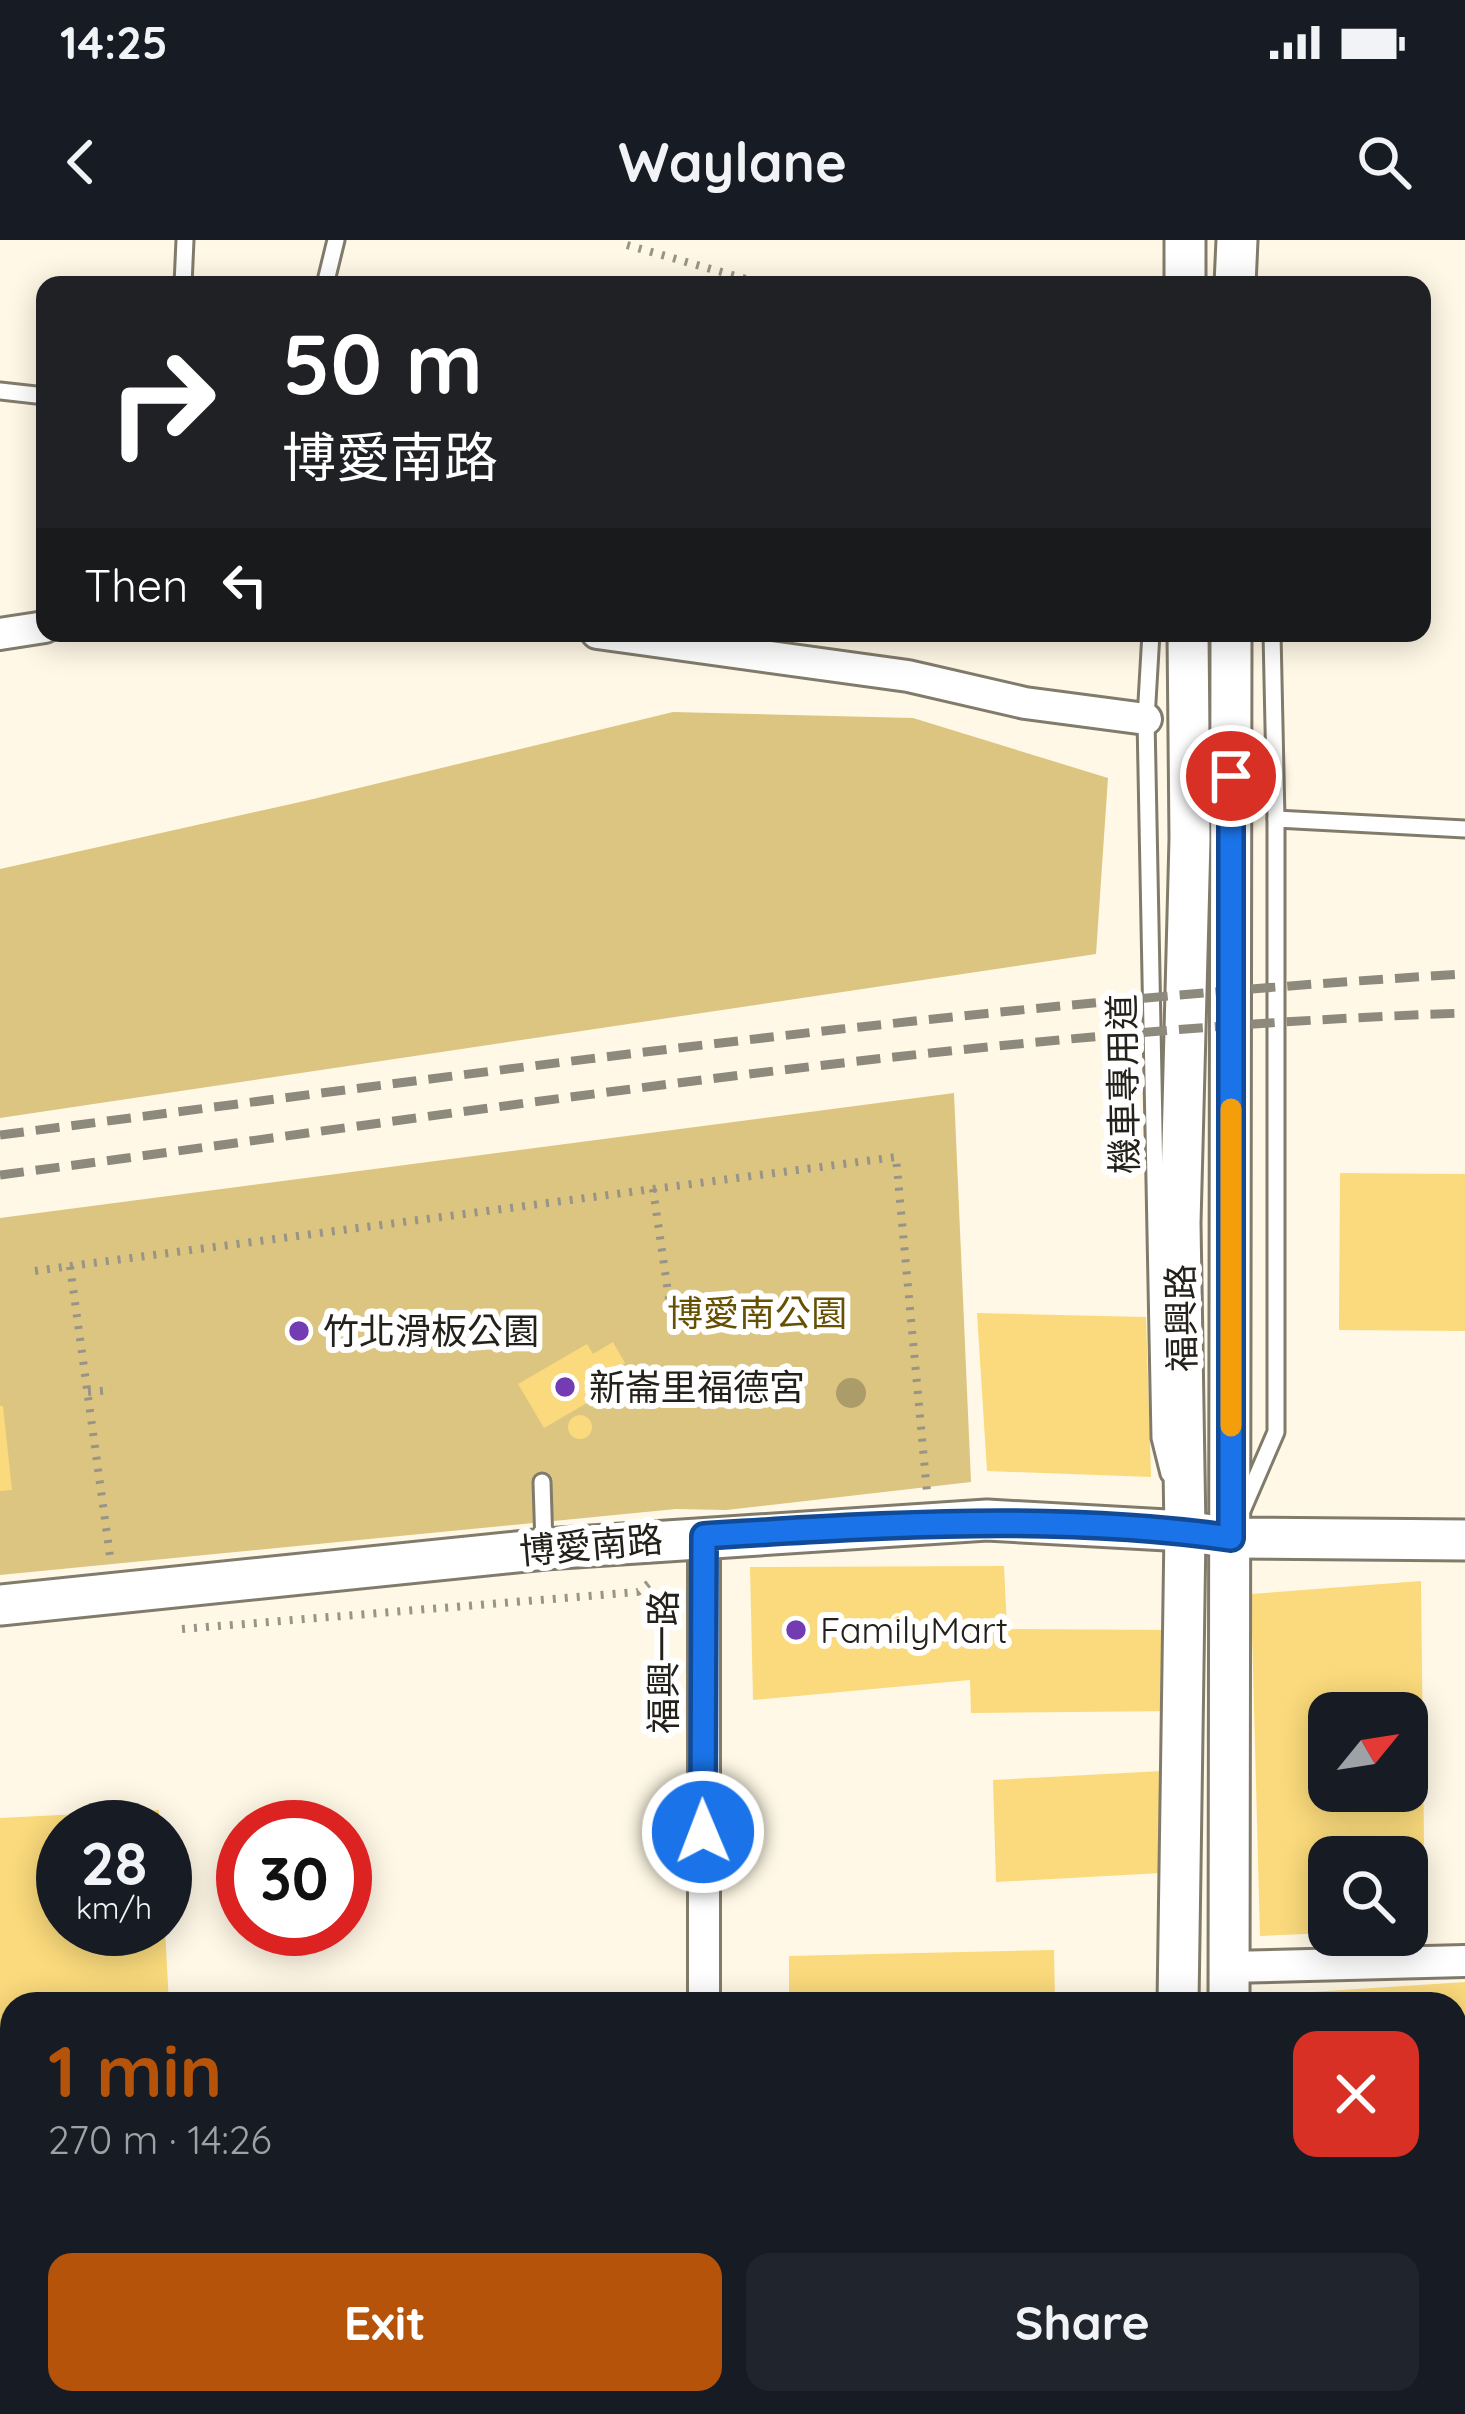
<!DOCTYPE html>
<html lang="en">
<head>
<meta charset="utf-8">
<style>
  :root { --surface:#171b24; --page:#20242c; --text:#f1f3f6; --muted:#9ea1a6; --accent:#b45309 }
  body { margin:0; font-family:Quicksand,"Noto Sans TC",sans-serif; background:var(--page); color:var(--text); height:100vh; display:flex; flex-direction:column; font-size:45px; white-space:nowrap }
  * { box-sizing:border-box; margin:0 }
  p { font-size:39px; color:var(--muted) }
  .icon { flex:none; width:66px; height:66px; fill:none; stroke:currentColor; stroke-width:2; stroke-linecap:round; stroke-linejoin:round }
  .map { position:relative; flex:1; overflow:hidden }
  .panel { position:absolute; left:0px; top:1752px; width:1467px; height:423px; display:flex; flex-direction:column; background:var(--surface); border-radius:36px 36px 0 0; box-shadow:0 6px 30px #0003 }
  .panel>* { flex:none }
  .guide { position:absolute; left:36px; top:36px; width:1395px; height:366px; border-radius:24px; box-shadow:0 6px 30px #0003; background:#202124; color:#fff; overflow:hidden }
  .needle { width:78px; rotate:60deg }
  .buttons { position:absolute; left:1308px; top:1452px; display:grid; gap:24px }
  .buttons a { display:grid; place-items:center; width:120px; height:120px; border-radius:24px; background:var(--surface); box-shadow:0 6px 30px #0003; font-size:60px }
  .speed { position:absolute; left:36px; top:1560px; display:flex; gap:24px; font-size:60px; font-weight:700; text-align:center }
  .speed>* { display:grid; place-content:center; width:156px; height:156px; border-radius:50%; background:var(--surface); box-shadow:0 6px 30px #0003; line-height:1 }
  .speed small { font-size:30px; font-weight:400 }
  .speed .limit { border:18px solid #d22; background:#fff; color:#111 }
  .pin { position:absolute; display:grid; place-items:center; width:102px; height:102px; color:#fff; margin:-51px; border:6px solid #fff; border-radius:50%; box-shadow:0 3px 12px #0007 }
  .me { position:absolute; width:132px; margin:-66px; rotate:359deg; stroke-linejoin:round; filter:drop-shadow(0 0 9px #0008) }
  .turn { display:flex; align-items:center; gap:42px; height:252px; padding:0 48px; font-size:54px }
  .turn .icon { width:156px; height:156px; stroke-width:2.5 }
  .turn b { display:block; font-size:84px; line-height:102px }
  .then { display:flex; align-items:center; height:114px; padding:0 48px; background:#0003; gap:24px; font-size:45px }
  .round { display:grid; place-items:center; flex:none; width:126px; height:126px; border-radius:24px; background:var(--page) }
  .summary { display:flex; align-items:center; justify-content:space-between; height:204px; padding:0 48px }
  h1 { font-size:72px; font-weight:800; line-height:90px; color:var(--accent) }
  .action { display:flex; gap:24px; margin-top:auto; padding:24px 48px }
  .action a { flex:1; height:138px; border-radius:24px; background:var(--accent); color:#fff; font-size:48px; font-weight:800; line-height:138px; text-align:center }
  .action a+a { background:var(--page); color:var(--text) }
  .status { display:flex; justify-content:space-between; align-items:center; height:84px; padding:0 60px; background:var(--surface); direction:ltr }
  .status svg { height:33px; fill:currentColor }
  header { display:flex; justify-content:space-between; align-items:center; height:156px; padding:0 48px; background:var(--surface); font-size:54px; font-weight:800 }
  .map>svg:first-child { display:block }
  .green { fill:#dcc581 }
  .building { fill:#fada7c; fill-rule:evenodd }
  .lines { fill:none; stroke-linecap:round; stroke-linejoin:round }
  .service-casing { stroke:#817b6b; stroke-width:21 }
  .minor-casing { stroke:#817b6b; stroke-width:36 }
  .tertiary-casing { stroke:#817b6b; stroke-width:45 }
  .path { stroke:#999488; stroke-width:8; stroke-dasharray:3 9; stroke-linecap:butt }
  .service { stroke:#fff; stroke-width:15 }
  .minor { stroke:#fff; stroke-width:30 }
  .tertiary { stroke:#fff; stroke-width:39 }
  .rail { stroke:#8e897d; stroke-width:9; stroke-dasharray:24 12; stroke-linecap:butt }
  .tree { fill:#ab9c69 }
  .route-casing { stroke:#114b97; stroke-width:30 }
  .route { stroke:#1a73e8; stroke-width:21 }
  .slow { stroke:#f59e0b; stroke-width:21 }
  .poi-dot { fill:#733cb3; stroke:#fff; stroke-width:4.5 }
  .labels { text-anchor:middle; stroke-width:12; stroke-linejoin:round; paint-order:stroke }
  .street-label { font-size:36px; fill:#24211b; stroke:#fff }
  .park-label { font-size:36px; fill:#665102; stroke:#fff }
  .poi-label { font-size:36px; fill:#24211b; stroke:#fff; text-anchor:start }
</style>
</head>
<body>
<div class="status"><b>14:25</b><svg viewBox="0 0 49 12"><path d="M0 12V9h3v3zM5 12V6h3v6zM10 12V3h3v9zM15 12V0h3v12zM26 1h20v11H26zM47 4h2v5h-2z"/></svg></div>
<header><svg class="icon" aria-label="back" viewBox="0 0 24 24"><path d="M15 5l-7 7 7 7"/></svg>Waylane<svg class="icon" aria-label="search" viewBox="0 0 24 24"><circle cx="10" cy="10" r="6"/><path d="M15 15l6 6"/></svg></header>
<div class="map">
<svg width="1465" height="2174" viewBox="0 0 1465 2174">
  <rect width="100%" height="100%" fill="#fff8e6"/>
  <g class="green">
    <polygon points="673,472 913,478 1108,538 1096,714 0,878 0,629 309,560"/>
    <polygon points="954,853 971,1242 726,1270 676,1269 0,1335 0,978"/>
  </g>
  <g class="building">
    <polygon points="1340,933 1465,934 1465,1091 1339,1090"/>
    <polygon points="977,1073 1146,1077 1151,1237 987,1231"/>
    <polygon points="613,1102 625,1123 606,1135 611,1149 544,1188 518,1144 587,1104 593,1114"/>
    <polygon points="0,1166 3,1166 12,1250 0,1251"/>
    <circle cx="580" cy="1187" r="12"/>
    <polygon points="1004,1326 1007,1389 1172,1390 1182,1471 971,1473 970,1440 753,1460 750,1327"/>
    <path d="M1421,1341L1425,1689L1407,1690V1617H1329V1693L1260,1696L1251,1354ZM1329,1473H1407V1551H1329Z"/>
    <polygon points="1181,1530 1179,1632 996,1642 993,1540"/>
    <polygon points="159,1570 160,1587 63,1587 63,1689 165,1689 169,1764 12,1764 12,1912 0,1912 0,1578"/>
    <polygon points="1054,1710 1055,1764 789,1764 789,1716"/>
    <polygon points="1465,1742 1465,2125 1455,2125 1455,1764 1250,1764 1250,1756"/>
    <polygon points="1261,2163 1407,2163 1409,2174 1262,2174"/>
  </g>
  <g class="lines">
    <g class="service-casing">
      <g id="service">
        <polyline points="183,45 185,0"/>
        <polyline points="325,45 336,0"/>
        <polyline points="0,151 45,156"/>
        <polyline points="1151,393 1146,479 1160,1198 1169,1234"/>
        <polyline points="1276,579 1465,589"/>
        <polyline points="542,1242 544,1305"/>
        <polyline points="1241,1273 1276,1192 1276,579 1272,393"/>
      </g>
    </g>
    <g class="minor-casing">
      <g id="minor">
        <polyline points="597,393 908,436 1025,463 1146,479"/>
        <polyline points="0,394 45,387"/>
        <polyline points="704,1296 704,1764"/>
        <polyline points="1229,1727 1465,1721"/>
        <polyline points="708,2163 708,2174"/>
      </g>
    </g>
    <g class="tertiary-casing">
      <g id="tertiary">
        <polyline points="1185,0 1185,45"/>
        <polyline points="1235,45 1237,0"/>
        <polyline points="0,1365 545,1309 987,1280 1185,1291 1231,1298 1465,1300"/>
        <polyline points="1178,1764 1185,1291 1180,983 1190,599 1188,393"/>
        <polyline points="1229,1764 1231,393"/>
        <polyline points="1188,2163 1188,2174"/>
        <polyline points="1231,2163 1231,2174"/>
      </g>
    </g>
    <g class="path">
      <polyline points="627,5 767,45"/>
      <polyline points="653,949 674,1093"/>
      <polyline points="70,1026 896,917 927,1252"/>
      <polyline points="35,1031 70,1026 110,1316"/>
      <polyline points="88,1152 112,1150"/>
      <polyline points="182,1389 638,1352 653,1340"/>
    </g>
    <use href="#service" class="service"/>
    <use href="#minor" class="minor"/>
    <use href="#tertiary" class="tertiary"/>
    <g class="rail">
      <path d="M0,895C487,832 974,763 1465,734"/>
      <path d="M0,935C486,871 974,790 1465,773"/>
    </g>
  </g>
  <g class="tree">
    <circle cx="784" cy="1072" r="15"/>
    <circle cx="851" cy="1153" r="15"/>
  </g>
  <g class="lines">
    <g class="route-casing">
      <path id="route" d="M703,1592L704,1296C880,1285 1055,1273 1231,1298V536"/>
    </g>
    <use href="#route" class="route"/>
    <polyline class="slow" points="1231,869 1231,1186"/>
  </g>
  <g class="poi-dot">
    <circle cx="299" cy="1091" r="12"/>
    <circle cx="565" cy="1147" r="12"/>
    <circle cx="796" cy="1390" r="12"/>
  </g>
  <g class="labels">
    <g class="street-label">
      <text transform="translate(1123 844) rotate(-91)" y="13">機車專用道</text>
      <text transform="translate(1181 1078) rotate(-91)" y="13">福興路</text>
      <text transform="translate(591 1305) rotate(-5)" y="13">博愛南路</text>
      <text transform="translate(663 1422) rotate(-90)" y="13">福興一路</text>
    </g>
    <g class="park-label">
      <text x="757" y="1086">博愛南公園</text>
    </g>
    <g class="poi-label">
      <text x="323" y="1104">竹北滑板公園</text>
      <text x="589" y="1160">新崙里福德宮</text>
      <text x="820" y="1403">FamilyMart</text>
    </g>
  </g>
</svg>
<div class="buttons">
<a><svg class="needle" viewBox="-14 -14 28 28"><path d="M0-13l5 13h-10z" fill="#e53935"/><path d="M0 13l5-13h-10z" fill="#9ea1a6"/></svg></a>
<a><svg class="icon" aria-label="search" viewBox="0 0 24 24"><circle cx="10" cy="10" r="6"/><path d="M15 15l6 6"/></svg></a>
</div>
<div class="speed"><div>28<small>km/h</small></div><div class="limit">30</div></div>
<div class="pin" style="left:1231px;top:536px;background:#d93025"><svg class="icon" aria-label="arrive" viewBox="0 0 24 24"><path d="M6 21V4h12l-3 4 3 4H6"/></svg></div>
<svg class="me" style="left:703px;top:1592px" viewBox="-20 -20 40 40"><circle r="17" fill="#1a73e8" stroke="#fff" stroke-width="3"/><path d="M0-11L8 9 0 5-8 9z" fill="#fff"/></svg>
<div class="guide">
<div class="turn"><svg class="icon" aria-label="right" viewBox="0 0 24 24"><path d="M7 20v-9h11M14 6l5 5-5 5"/></svg><div><b>50 m</b>博愛南路</div></div>
<div class="then">Then<svg class="icon" aria-label="left" viewBox="0 0 24 24"><path d="M17 20v-9H6M10 6l-5 5 5 5"/></svg></div>
</div>
<section class="panel">
<div class="summary"><div><h1>1 min</h1><p>270 m · 14:26</p></div><a class="round" style="background:#d93025;color:#fff"><svg class="icon" aria-label="close" viewBox="0 0 24 24"><path d="M6 6l12 12M18 6L6 18"/></svg></a></div>
<div class="action"><a>Exit</a><a>Share</a></div>
</section>
</div>
</body>
</html>
